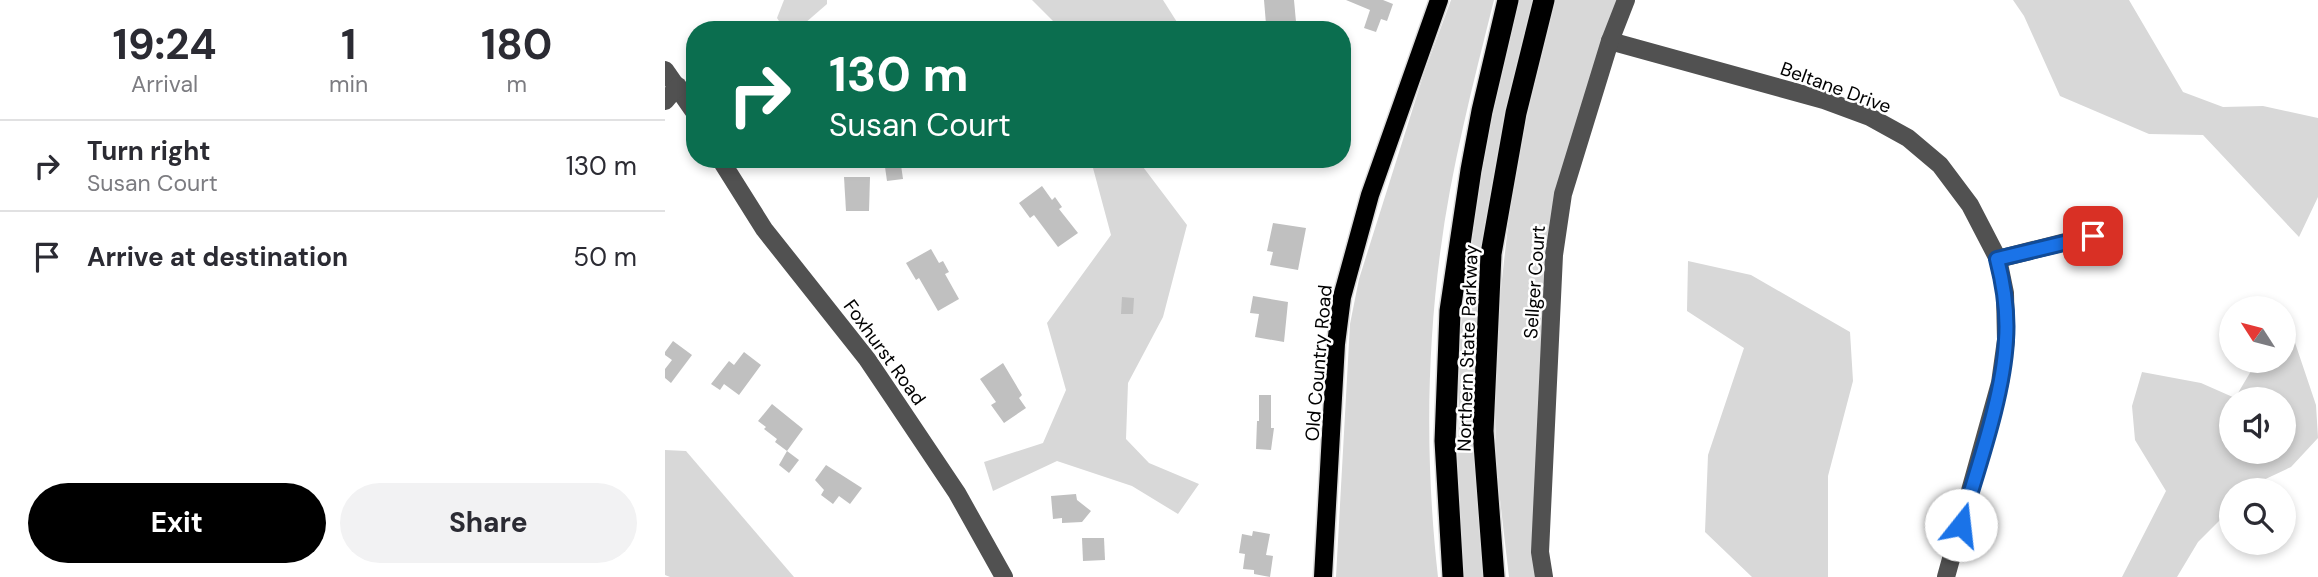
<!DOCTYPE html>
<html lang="en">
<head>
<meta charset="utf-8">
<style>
  :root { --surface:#fff; --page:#f2f2f3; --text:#2b2b33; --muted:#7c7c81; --line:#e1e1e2; --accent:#000 }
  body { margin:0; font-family:"DM Sans",sans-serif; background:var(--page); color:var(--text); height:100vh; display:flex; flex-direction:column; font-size:26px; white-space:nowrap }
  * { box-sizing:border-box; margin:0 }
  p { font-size:23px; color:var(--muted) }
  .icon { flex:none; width:38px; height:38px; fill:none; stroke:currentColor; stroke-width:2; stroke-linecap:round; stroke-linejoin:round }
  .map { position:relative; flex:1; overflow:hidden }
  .details { display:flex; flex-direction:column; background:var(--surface); width:665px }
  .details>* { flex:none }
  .top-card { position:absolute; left:21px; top:21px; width:665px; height:147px; border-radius:28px; box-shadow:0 4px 10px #0003; background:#0b6e4f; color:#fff; overflow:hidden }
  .needle { width:46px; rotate:306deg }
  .controls { position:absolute; left:1554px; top:296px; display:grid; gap:14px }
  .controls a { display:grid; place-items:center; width:77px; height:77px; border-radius:50%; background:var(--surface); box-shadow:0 4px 10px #0003; font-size:35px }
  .pin { position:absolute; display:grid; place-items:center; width:60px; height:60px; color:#fff; margin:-30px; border-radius:14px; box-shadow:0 4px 10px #0006 }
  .me { position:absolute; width:77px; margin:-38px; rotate:16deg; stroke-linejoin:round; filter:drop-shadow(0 0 5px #0008) }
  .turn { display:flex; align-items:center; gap:24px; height:147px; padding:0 28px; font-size:32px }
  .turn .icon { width:91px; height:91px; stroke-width:2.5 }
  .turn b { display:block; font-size:49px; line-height:60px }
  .eta { display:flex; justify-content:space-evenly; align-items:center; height:119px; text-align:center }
  .eta b { font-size:42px; font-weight:700; line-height:49px }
  .cta { display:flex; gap:14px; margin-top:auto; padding:14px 28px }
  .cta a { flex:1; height:80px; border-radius:42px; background:var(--accent); color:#fff; font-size:28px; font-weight:700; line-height:80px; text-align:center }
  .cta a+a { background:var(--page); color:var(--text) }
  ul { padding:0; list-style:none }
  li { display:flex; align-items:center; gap:21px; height:91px; padding:0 28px; border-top:2px solid var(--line) }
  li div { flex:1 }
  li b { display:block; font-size:26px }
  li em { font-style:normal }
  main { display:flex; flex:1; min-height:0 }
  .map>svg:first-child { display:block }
  .green { fill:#d8d8d8; fill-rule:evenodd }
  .building { fill:#c0c0c0 }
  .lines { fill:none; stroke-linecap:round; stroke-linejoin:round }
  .major-casing { stroke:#dbdbdb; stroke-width:21 }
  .highway-casing { stroke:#dbdbdb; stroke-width:24 }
  .minor { stroke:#515151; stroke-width:18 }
  .major { stroke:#000; stroke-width:18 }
  .highway { stroke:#000; stroke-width:21 }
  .route-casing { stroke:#114b97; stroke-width:18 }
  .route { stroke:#1a73e8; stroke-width:12 }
  .labels { text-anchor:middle; stroke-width:5; stroke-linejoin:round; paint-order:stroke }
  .street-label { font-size:19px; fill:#000; stroke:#fff }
</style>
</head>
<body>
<main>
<section class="details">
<div class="eta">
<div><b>19:24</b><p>Arrival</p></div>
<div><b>1</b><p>min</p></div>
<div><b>180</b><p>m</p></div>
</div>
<ul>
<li><svg class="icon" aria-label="right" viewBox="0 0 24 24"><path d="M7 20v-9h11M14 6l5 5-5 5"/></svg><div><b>Turn right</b><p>Susan Court</p></div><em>130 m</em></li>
<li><svg class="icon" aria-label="arrive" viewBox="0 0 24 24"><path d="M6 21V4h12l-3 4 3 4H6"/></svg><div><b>Arrive at destination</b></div><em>50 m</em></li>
</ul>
<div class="cta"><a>Exit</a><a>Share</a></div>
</section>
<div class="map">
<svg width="1653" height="577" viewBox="0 0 1653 577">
  <rect width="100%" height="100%" fill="#fff"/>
  <g class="green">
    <polygon points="119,0 162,0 162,4 132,30 120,30 112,18"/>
    <polygon points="367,0 498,0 517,30 397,30"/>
    <path d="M786,0H829C808,84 786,168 775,254C761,361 761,470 773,577H671L685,324L694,279L759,73Z"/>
    <polygon points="854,0 872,0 857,54 829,176 811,337 814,517 821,577 799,577 792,517 795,335 816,175 841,51"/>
    <polygon points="888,0 956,0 905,154 871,577 844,577 831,465 829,351 846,199 879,28"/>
    <polygon points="1348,0 1464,0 1518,92 1558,107 1598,106 1653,118 1653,197 1634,237 1538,135 1484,134 1395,96 1359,16"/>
    <polygon points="421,159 472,159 522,225 498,317 463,383 461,439 484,463 534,484 513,514 467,486 392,461 328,491 319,462 378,443 401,390 382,323 446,235 428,168"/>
    <polygon points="1023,261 1086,275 1185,332 1188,381 1163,476 1163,577 1087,577 1040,532 1043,455 1079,348 1022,311"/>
    <path d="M1619,317L1622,319L1651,405L1653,438L1626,467L1592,483L1585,490H1566V509L1533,542L1512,577H1457L1501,491L1470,440L1467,406L1477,372L1536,383L1570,398L1592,361L1619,360ZM1566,399H1619V452H1566Z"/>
    <polygon points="0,450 21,451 129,577 5,577 0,575"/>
  </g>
  <g class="building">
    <polygon points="599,0 629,0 631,22 601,24"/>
    <polygon points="681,0 718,0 728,4 722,21 716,19 711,32 699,28 705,10"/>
    <polygon points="236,165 238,179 222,181 220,167"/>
    <polygon points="179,177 205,177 204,211 181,211"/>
    <polygon points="377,186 387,200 390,197 397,207 394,209 413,233 393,247 369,215 365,218 354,203"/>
    <polygon points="608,223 641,228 633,270 605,265 608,252 602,251"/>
    <polygon points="266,249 274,263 278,261 284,272 280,274 294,299 273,311 254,278 251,280 241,263"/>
    <polygon points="588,296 623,302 619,342 590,337 594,314 585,313"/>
    <polygon points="457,297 469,298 468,314 456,314"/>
    <polygon points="8,341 27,355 6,383 0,378 0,369 7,360 0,355 0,352"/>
    <polygon points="79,352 96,365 74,395 59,384 55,390 46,384 64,361 69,365"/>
    <polygon points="338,363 357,395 354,398 361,408 339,423 326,405 331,402 315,379"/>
    <polygon points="594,395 606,395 606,428 609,428 606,450 591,449 592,421 594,421"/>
    <polygon points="107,404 138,429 122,451 110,442 112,439 99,429 101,427 93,421"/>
    <polygon points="122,451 134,460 124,473 114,465"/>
    <polygon points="161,465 197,488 185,504 174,496 168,504 156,495 159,490 150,480"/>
    <polygon points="411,494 412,500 426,511 417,522 397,523 397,518 388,519 386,496"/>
    <polygon points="588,531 605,534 601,555 608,556 605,577 589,574 589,570 578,569 580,554 574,553 577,534 587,536"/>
    <polygon points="417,538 439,538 440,560 418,561"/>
  </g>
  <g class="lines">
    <g class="major-casing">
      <polyline id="major" points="658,577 671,344 677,297 705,195 774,0"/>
    </g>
    <g class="highway-casing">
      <g id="highway">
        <polyline points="788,577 780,441 785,311 806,170 817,111 843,0"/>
        <polyline points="829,577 818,431 826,254 851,113 879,0"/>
      </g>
    </g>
    <g class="minor">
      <polyline points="945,41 1159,100 1205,117 1243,138 1275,165 1305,205 1333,259 1340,293 1341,340 1335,383 1281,577"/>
      <polyline points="0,70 30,113"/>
      <polyline points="0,101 13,86"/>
      <polyline points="55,159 99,229 202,359 229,399 292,493 339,577"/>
      <polyline points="1333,259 1428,235"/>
      <polyline points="879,577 875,552 889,255 898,194 945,41 961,0"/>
    </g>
    <use href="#major" class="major"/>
    <use href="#highway" class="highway"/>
  </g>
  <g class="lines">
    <g class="route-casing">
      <path id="route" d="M1296,525C1312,469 1338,398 1341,340C1343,313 1339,286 1332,259L1428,236"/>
    </g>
    <use href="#route" class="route"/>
  </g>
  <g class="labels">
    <g class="street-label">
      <text transform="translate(1171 87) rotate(20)" y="7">Beltane Drive</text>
      <text transform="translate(869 282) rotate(-86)" y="7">Sellger Court</text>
      <text transform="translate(802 348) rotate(-88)" y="7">Northern State Parkway</text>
      <text transform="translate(220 352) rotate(54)" y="7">Foxhurst Road</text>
      <text transform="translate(653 363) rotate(-85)" y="7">Old Country Road</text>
    </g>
  </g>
</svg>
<div class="controls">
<a><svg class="needle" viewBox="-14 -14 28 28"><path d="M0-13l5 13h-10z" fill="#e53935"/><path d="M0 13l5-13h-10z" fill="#7c7c81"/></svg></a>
<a><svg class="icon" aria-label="sound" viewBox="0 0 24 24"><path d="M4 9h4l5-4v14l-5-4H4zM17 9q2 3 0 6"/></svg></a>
<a><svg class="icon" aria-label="search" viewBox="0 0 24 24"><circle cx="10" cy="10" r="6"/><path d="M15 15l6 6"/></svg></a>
</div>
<div class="pin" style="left:1428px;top:236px;background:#d93025"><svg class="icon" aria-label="arrive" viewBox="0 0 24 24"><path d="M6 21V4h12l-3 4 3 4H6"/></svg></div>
<svg class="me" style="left:1296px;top:525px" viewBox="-20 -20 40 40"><circle r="19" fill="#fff"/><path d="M0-13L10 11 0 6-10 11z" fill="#1a73e8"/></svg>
<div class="top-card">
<div class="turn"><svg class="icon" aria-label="right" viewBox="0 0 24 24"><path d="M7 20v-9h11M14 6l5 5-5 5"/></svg><div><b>130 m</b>Susan Court</div></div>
</div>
</div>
</main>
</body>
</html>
